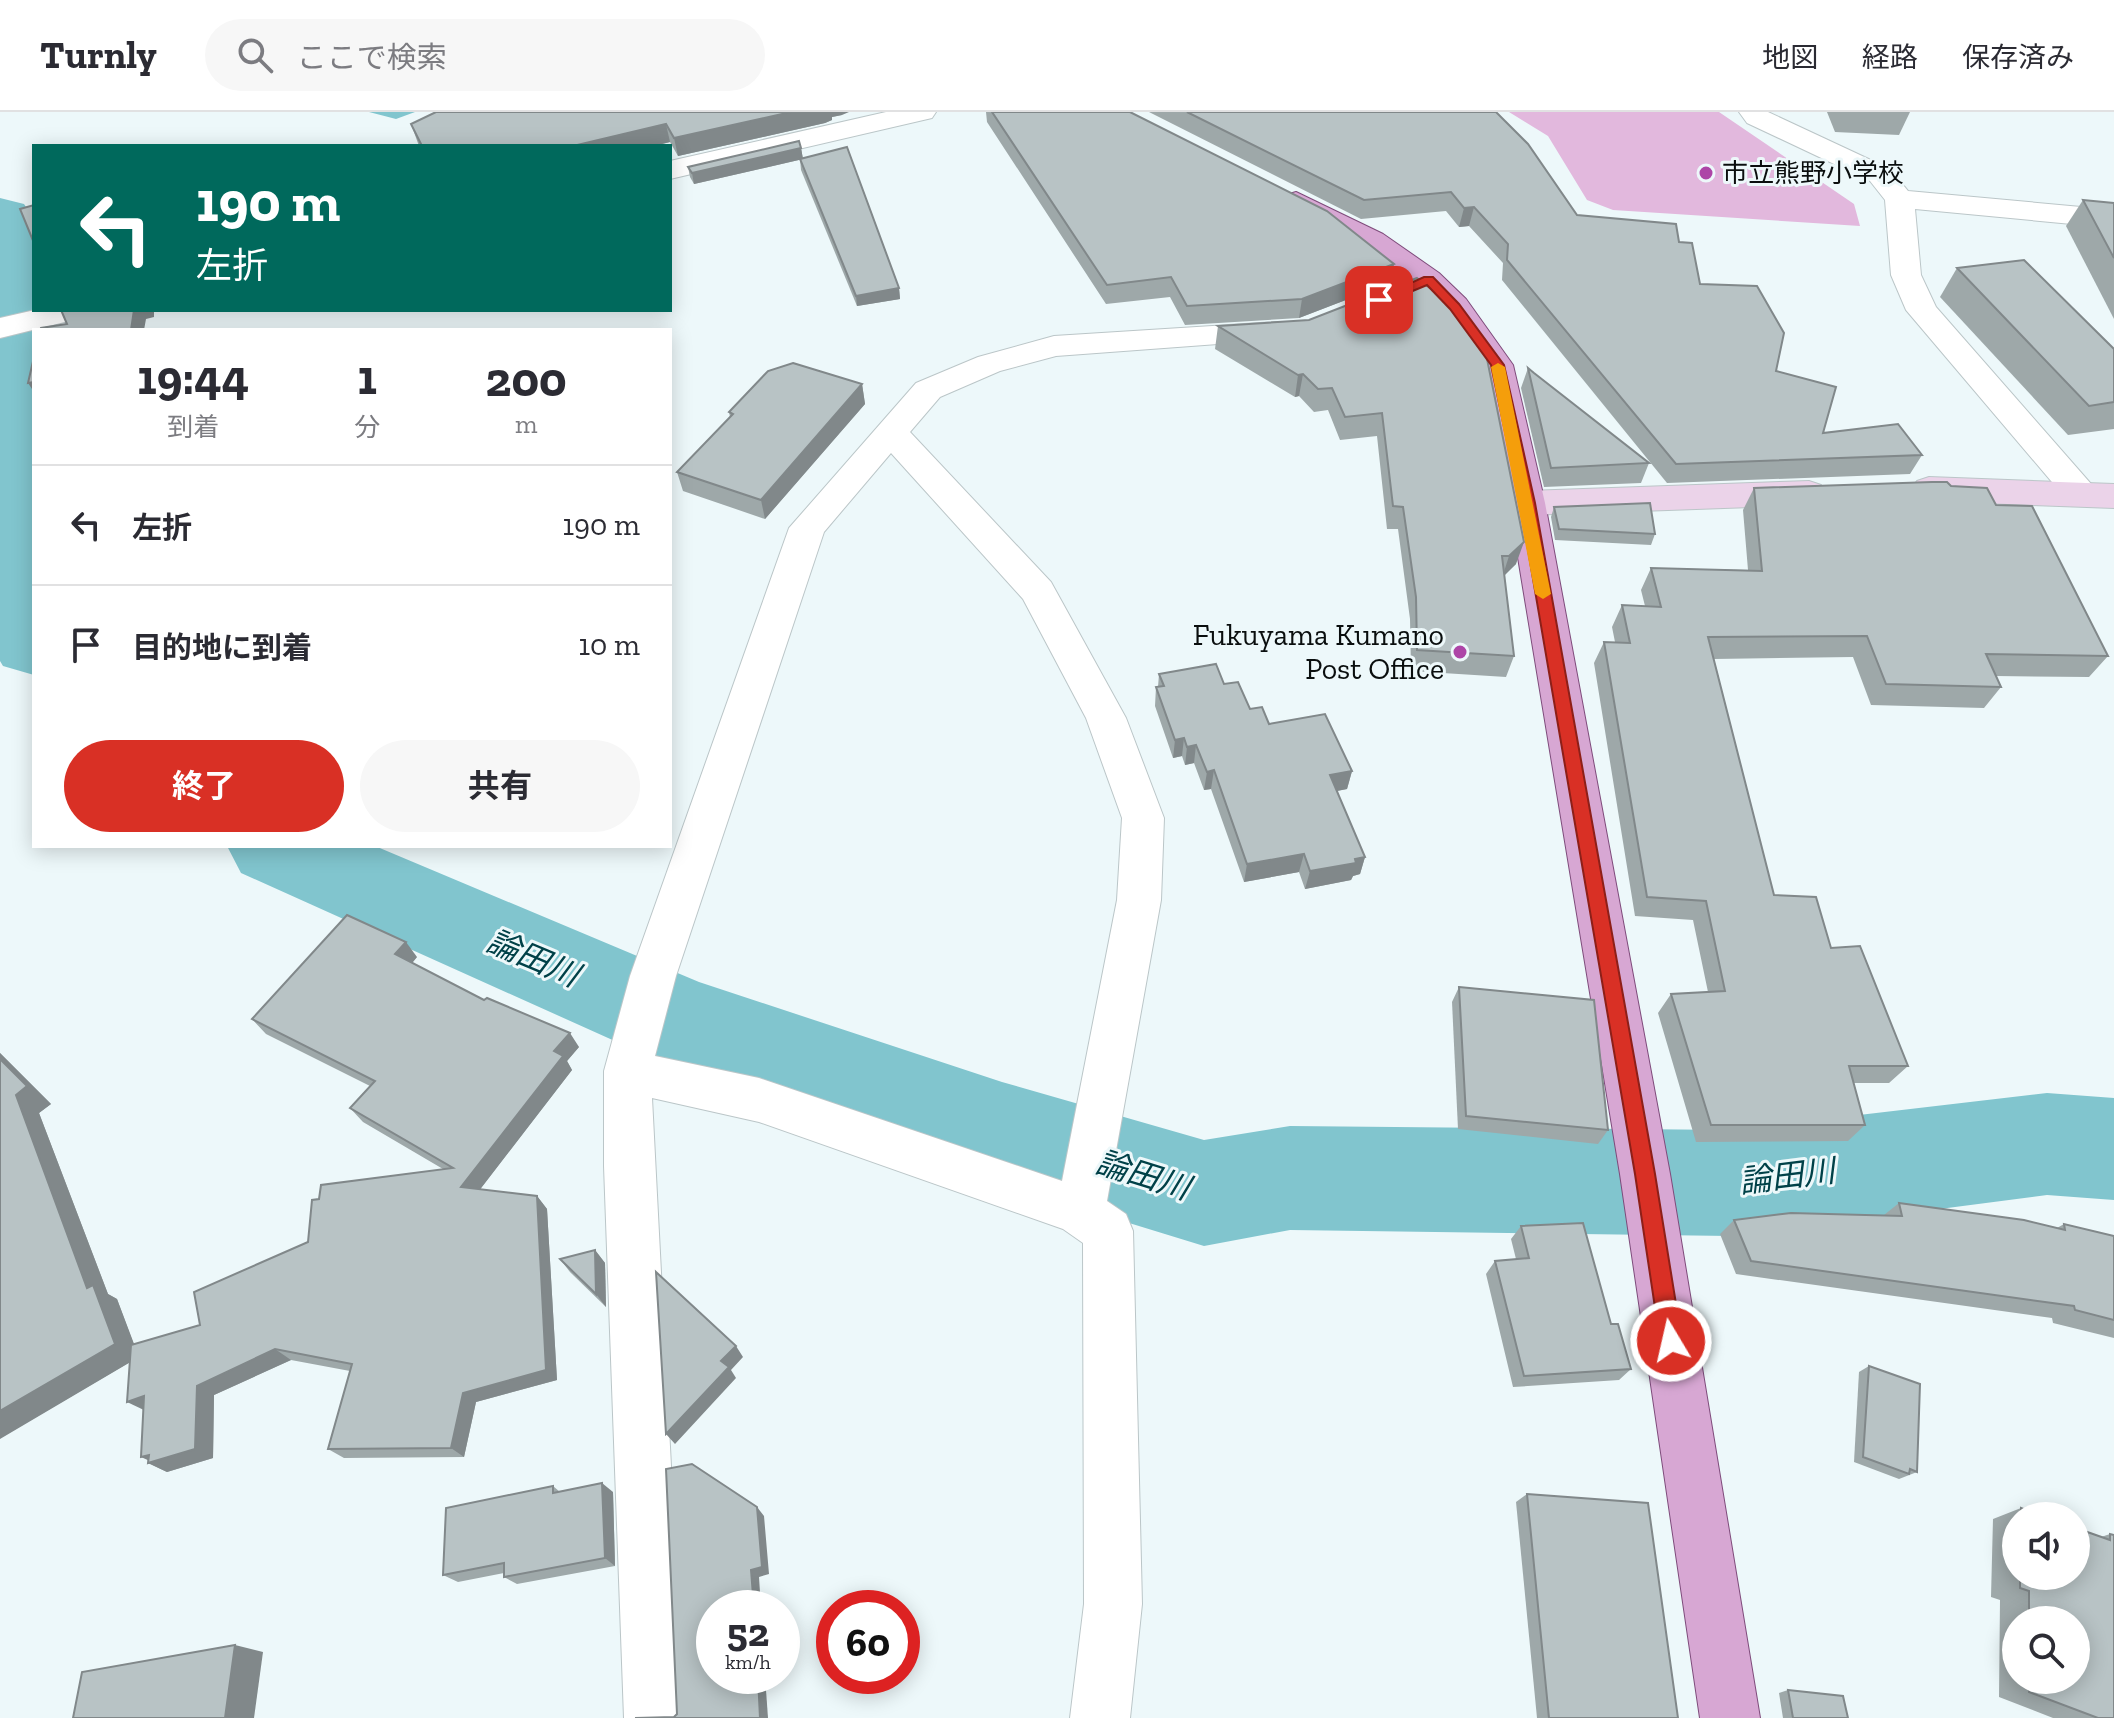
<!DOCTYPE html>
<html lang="ja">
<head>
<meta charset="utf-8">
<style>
  :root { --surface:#fff; --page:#f7f7f7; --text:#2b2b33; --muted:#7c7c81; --line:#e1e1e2; --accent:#d93025 }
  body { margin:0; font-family:"Zilla Slab","Noto Sans JP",serif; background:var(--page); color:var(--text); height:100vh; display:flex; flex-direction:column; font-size:30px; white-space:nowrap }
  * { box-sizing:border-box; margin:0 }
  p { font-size:26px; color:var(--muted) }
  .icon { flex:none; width:44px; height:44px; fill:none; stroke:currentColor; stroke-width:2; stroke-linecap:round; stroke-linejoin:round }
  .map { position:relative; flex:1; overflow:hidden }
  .sheet { position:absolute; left:32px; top:216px; width:640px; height:520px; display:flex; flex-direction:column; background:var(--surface); border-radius:0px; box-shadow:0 4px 20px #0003 }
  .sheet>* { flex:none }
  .guide { position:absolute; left:32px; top:32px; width:640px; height:168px; border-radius:0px; box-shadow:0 4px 20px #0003; background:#00695c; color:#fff; overflow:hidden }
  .controls { position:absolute; left:2002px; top:1390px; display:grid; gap:16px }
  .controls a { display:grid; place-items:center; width:88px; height:88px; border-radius:50%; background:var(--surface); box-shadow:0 4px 20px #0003; font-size:40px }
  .speed { position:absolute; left:696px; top:1478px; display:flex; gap:16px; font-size:40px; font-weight:700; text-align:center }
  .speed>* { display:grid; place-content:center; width:104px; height:104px; border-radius:50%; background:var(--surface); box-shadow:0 4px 20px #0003; line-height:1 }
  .speed small { font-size:20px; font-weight:400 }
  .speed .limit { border:12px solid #d22; background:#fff; color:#111 }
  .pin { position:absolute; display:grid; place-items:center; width:68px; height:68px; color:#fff; margin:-34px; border-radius:16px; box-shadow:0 4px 12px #0006 }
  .me { position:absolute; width:88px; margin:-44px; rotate:351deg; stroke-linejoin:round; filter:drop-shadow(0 0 6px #0008) }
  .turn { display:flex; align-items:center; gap:28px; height:168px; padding:0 32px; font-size:36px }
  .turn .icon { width:104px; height:104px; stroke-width:2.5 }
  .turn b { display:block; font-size:56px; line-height:68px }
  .eta { display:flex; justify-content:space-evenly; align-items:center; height:136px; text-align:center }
  .eta b { font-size:48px; font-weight:700; line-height:56px }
  .cta { display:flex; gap:16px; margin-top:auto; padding:16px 32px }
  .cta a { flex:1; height:92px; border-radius:48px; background:var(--accent); color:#fff; font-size:32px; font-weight:700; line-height:92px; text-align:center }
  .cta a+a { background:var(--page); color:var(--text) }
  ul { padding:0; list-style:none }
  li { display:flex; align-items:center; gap:24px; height:120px; padding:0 32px; border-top:2px solid var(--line) }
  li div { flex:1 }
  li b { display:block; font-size:30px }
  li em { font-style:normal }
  header { display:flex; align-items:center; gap:48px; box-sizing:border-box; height:112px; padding:0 40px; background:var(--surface); border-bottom:2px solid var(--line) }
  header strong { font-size:38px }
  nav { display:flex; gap:44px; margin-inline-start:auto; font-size:28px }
  .search { width:560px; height:72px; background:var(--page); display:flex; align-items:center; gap:20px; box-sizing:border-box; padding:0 28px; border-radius:44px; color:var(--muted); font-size:30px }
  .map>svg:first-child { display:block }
  .green { fill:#e2b8dd }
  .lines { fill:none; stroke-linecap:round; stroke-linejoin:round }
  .stream { fill:#81c5ce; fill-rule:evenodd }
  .river { fill:#81c5ce; fill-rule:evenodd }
  .street-casing { stroke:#bbc6c8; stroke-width:2 }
  .secondary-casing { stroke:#bbc6c8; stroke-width:2 }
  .primary-casing { stroke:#7e4b7b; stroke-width:2 }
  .street { fill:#fff; fill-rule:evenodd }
  .secondary { fill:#ebd3e9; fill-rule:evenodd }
  .primary { fill:#d7a7d3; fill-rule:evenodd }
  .wall { fill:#9ea8a9; fill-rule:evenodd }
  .shaded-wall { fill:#81888a }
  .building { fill:#b8c3c5; stroke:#81888a; stroke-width:2 }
  .route { fill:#d93025; stroke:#8d1f18; stroke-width:2 }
  .slow { fill:#f59e0b }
  .poi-dot { fill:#ad45a7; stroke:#edf8fa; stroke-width:3 }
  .labels { text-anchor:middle; stroke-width:6; stroke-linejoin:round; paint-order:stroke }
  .far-poi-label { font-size:26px; fill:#0a0e0e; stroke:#edf8fa; text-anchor:start }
  .poi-label { font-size:30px; fill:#0a0e0e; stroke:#edf8fa; text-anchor:end }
  .water-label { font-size:32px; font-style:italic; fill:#004148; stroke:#edf8fa }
</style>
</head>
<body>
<header>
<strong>Turnly</strong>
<div class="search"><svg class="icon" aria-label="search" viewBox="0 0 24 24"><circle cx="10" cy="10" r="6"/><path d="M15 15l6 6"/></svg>ここで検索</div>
<nav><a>地図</a><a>経路</a><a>保存済み</a></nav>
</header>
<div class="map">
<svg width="2114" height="1606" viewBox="0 0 2114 1606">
  <rect width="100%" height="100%" fill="#edf8fa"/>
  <polygon class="green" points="1509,0 1719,0 1854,92 1860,114 1613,98 1587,88 1548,24"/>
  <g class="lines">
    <polygon class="stream" points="369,0 415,0 396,7"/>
    <g class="river">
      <polygon points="0,86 24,92 34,107 34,198 56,198 56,218 34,218 34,563 3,554 0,549"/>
      <polygon points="227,734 375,734 699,870 1002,970 1204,1028 1290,1014 1731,1018 2047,981 2114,986 2114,1088 2047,1083 1731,1124 1290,1118 1204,1134 1002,1072 637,939 241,761"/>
    </g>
    <g class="street-casing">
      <g id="street">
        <polygon points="886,0 936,0 932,6 670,67 670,49"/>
        <polygon points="1739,0 1768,0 1890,57 1908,79 2114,98 2114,116 1915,97 1921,163 1936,195 2092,373 2098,381 2092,389 2080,393 2068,389 1906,198 1891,163 1885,88 1870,69 1747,11"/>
        <polygon points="35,198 90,198 85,205 0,226 0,206"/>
        <path d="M1276,210L1287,213L1292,220L1287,227L1056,244L1000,259L940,285L910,320L1051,470L1126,606L1164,706L1161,788L1107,1089L1126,1102L1133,1119L1142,1492L1130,1606H1070L1084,1492L1083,1131L1063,1117L759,1010L652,986L684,1606H624L604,1054V959L630,864L789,416L916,271L978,245L1054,224ZM891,341L1023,487L1086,606L1122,706L1117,788L1062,1069L759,966L655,944L676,864L824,420Z"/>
      </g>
    </g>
    <g class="secondary-casing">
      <g id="secondary">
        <polygon points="1929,365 2114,372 2114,396 1929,389 1917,385 1911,377 1917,369"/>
        <polygon points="1809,369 1821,373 1827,381 1821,389 1809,393 1527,403 1514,399 1509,391 1514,383 1527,379"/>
      </g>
    </g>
    <g class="primary-casing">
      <polygon id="primary" points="1296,80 1383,122 1439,161 1466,187 1513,253 1545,391 1670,1062 1760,1606 1700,1606 1620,1062 1509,391 1481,253 1444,201 1417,175 1361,134 1286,95 1281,89 1286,83"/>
    </g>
    <use href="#street" class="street"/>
    <use href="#secondary" class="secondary"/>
    <use href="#primary" class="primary"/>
  </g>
  <g class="wall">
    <polygon points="986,0 1130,0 1394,152 1390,171 1299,206 1185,213 1170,185 1106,192 987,10"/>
    <polygon points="1149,0 1496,0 1577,103 1679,130 1700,172 1776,259 1823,321 1922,343 1910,362 1667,371 1502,168 1503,151 1469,114 1459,115 1446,99 1361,107"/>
    <polygon points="1827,0 1910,0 1899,23 1835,20"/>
    <polygon points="842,3 832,5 832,8 825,11 678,44 670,30 654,34 419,34 411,12"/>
    <polygon points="801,36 803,47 694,72 690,65 688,55"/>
    <polygon points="800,47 899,176 900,187 857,194 801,58"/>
    <polygon points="2083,88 2114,91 2114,207 2066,114"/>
    <polygon points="1957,156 2114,237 2114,317 2068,323 1940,185"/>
    <polygon points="1309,208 1516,452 1504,463 1514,544 1506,565 1411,559 1410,507 1398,417 1387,417 1377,324 1340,328 1328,298 1314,300 1299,284 1295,285 1215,237 1218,214"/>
    <polygon points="1528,256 1649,351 1641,371 1544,375 1521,276"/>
    <polygon points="862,272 865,292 765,407 683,379 677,360 730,305 729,300"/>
    <polygon points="1951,374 1996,393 2108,544 2089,565 1996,564 2001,575 1984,596 1871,593 1853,545 1714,547 1774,783 1831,836 1908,954 1889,971 1854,971 1865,1013 1848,1029 1696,1030 1658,901 1671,882 1708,880 1693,808 1635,804 1594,551 1604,530 1615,530 1612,515 1622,493 1645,494 1641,478 1651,456 1748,458 1743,398 1754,376"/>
    <polygon points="1554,395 1655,422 1651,433 1555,428 1551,405"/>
    <polygon points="1159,562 1224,572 1250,597 1269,612 1352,659 1347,677 1337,679 1365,745 1360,762 1353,764 1351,768 1305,777 1299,760 1244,770 1211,677 1204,678 1194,651 1185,653 1182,644 1173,646 1155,594 1156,575 1158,575"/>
    <polygon points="417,845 412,851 484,888 579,935 567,949 572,958 480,1077 537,1084 547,1097 557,1268 476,1290 464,1345 344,1346 328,1337 350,1259 291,1248 214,1283 213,1346 167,1360 148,1351 143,1298 130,1250 0,1326 0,941 51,992 39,1001 108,1182 117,1187 134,1233 200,1213 308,1130 443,1057 363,1010 350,996 370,974 266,922 252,907"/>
    <polygon points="1459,875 1608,1018 1598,1032 1458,1017 1452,890"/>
    <polygon points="1899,1091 2057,1116 2064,1112 2114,1124 2114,1226 2053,1211 2052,1206 1736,1162 1720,1122 1734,1108 1884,1103"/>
    <polygon points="1521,1114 1611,1212 1631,1257 1619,1268 1513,1275 1486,1162 1495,1149 1516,1147 1511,1127"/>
    <polygon points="595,1138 605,1151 606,1195 570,1160 560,1147"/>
    <polygon points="1869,1254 1917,1360 1899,1367 1854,1350 1859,1260"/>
    <polygon points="553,1374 560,1380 613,1380 615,1454 517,1472 504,1465 504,1461 458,1470 443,1463"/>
    <polygon points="1527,1382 1678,1606 1537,1606 1516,1390"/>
    <path d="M2021,1396L2042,1404H2016V1464H2076L2101,1425L2110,1422L2114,1606H2053L1999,1585L2000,1488L1991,1485L1993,1407ZM2016,1508H2076V1568H2016Z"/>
    <polygon points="1788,1578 1848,1606 1783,1606 1779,1581"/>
  </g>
  <g class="shaded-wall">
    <polygon points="791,0 849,0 842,3 832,5 832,8 825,11 678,44 674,26"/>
    <polygon points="666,12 670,30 654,34 573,34"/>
    <polygon points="801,36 803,47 694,72 692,61"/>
    <polygon points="1474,95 1469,114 1459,115 1464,96"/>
    <polygon points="1394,152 1390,171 1299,206 1302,187"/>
    <polygon points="899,176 900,187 857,194 856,184"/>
    <polygon points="134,198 154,198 154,205 146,207 144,218 131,218"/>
    <polygon points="1303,262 1299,284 1295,285 1298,263"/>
    <polygon points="34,270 34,280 28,271"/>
    <polygon points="862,272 865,292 765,407 761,388"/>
    <polygon points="1524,430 1516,452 1502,466 1509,444"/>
    <polygon points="1184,626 1182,644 1173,646 1175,628"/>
    <polygon points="1196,633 1194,651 1185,653 1187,635"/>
    <polygon points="1214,658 1211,677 1204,678 1207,660"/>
    <polygon points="1352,659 1347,677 1326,681 1330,663"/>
    <polygon points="1304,742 1299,760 1244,770 1247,752"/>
    <polygon points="1365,745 1360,762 1353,764 1351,768 1305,777 1310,759"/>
    <polygon points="406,830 417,845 407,857 395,842"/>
    <polygon points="570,921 579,935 567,949 572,958 472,1088 461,1075 554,939"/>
    <polygon points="0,941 51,992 39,1001 108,1182 117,1187 139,1245 0,1327 0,1299 87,1176 0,947"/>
    <polygon points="537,1084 547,1097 557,1268 476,1290 464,1345 451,1336 463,1281"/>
    <polygon points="595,1138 605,1151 606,1195 596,1182"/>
    <polygon points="736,1234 743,1245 731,1258 736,1266 675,1332 666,1322 721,1249"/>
    <polygon points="275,1237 291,1248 214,1283 213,1346 167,1360 148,1351 152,1350 141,1345 197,1274"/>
    <polygon points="144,1284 146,1299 127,1290"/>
    <polygon points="602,1371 613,1380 615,1454 605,1446"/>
    <polygon points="757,1395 764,1404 769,1462 759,1465 761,1496 754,1496 751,1458"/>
    <polygon points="235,1533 263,1540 254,1606 225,1606"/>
    <polygon points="758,1564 765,1564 768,1606 760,1606"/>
  </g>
  <g class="building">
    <polygon points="436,0 791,0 674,26 666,12 573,34 422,34 411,12"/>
    <polygon points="992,0 1130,0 1327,99 1394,152 1302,187 1187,194 1171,165 1107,173"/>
    <polygon points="1187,0 1496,0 1528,32 1577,103 1676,112 1679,130 1692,131 1700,172 1757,174 1784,221 1776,259 1836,275 1823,321 1898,312 1922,343 1676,352 1507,148 1508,132 1474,95 1464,96 1451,80 1364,88"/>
    <polygon points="799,29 801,36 692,61 688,55"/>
    <polygon points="847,35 899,176 856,184 800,47"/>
    <polygon points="2083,88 2114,91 2114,146"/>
    <polygon points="34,93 34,131 20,97"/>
    <polygon points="2024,148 2114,237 2114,290 2089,294 1957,156"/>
    <polygon points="1417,166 1463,202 1484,232 1524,430 1509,444 1502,444 1514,544 1417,538 1416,485 1403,395 1393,394 1382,301 1345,305 1332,276 1318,277 1303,262 1298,263 1218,214 1309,208"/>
    <polygon points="61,198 134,198 131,218 40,218 41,216 67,212"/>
    <polygon points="34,245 34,270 28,271"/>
    <polygon points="793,251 862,272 761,388 677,360 733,302 729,300 768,259"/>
    <polygon points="1528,256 1534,261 1649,351 1551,356"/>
    <polygon points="1932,370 1947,370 1951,374 1987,376 1996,393 2032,394 2108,544 1986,542 2001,575 1886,572 1867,524 1708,525 1774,783 1816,785 1831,836 1860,834 1908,954 1849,954 1865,1013 1711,1013 1671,882 1725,879 1706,789 1647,785 1604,530 1630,531 1622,493 1661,495 1651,456 1762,459 1754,376"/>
    <polygon points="1650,391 1655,422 1559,417 1554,395"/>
    <polygon points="1216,552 1224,572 1238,570 1250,597 1262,595 1269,612 1325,602 1352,659 1330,663 1365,745 1355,747 1356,751 1310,759 1304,742 1247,752 1214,658 1207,660 1196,633 1187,635 1184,626 1175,628 1156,575 1164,574 1159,562"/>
    <polygon points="347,803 406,830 395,842 484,888 487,886 570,921 554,939 563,944 461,1075 537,1084 546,1258 463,1281 451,1336 328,1337 352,1252 275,1237 197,1274 195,1337 148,1351 149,1343 141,1345 144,1284 127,1290 131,1233 200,1213 194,1180 308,1130 312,1088 319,1087 321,1073 453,1056 350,996 375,969 252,907"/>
    <polygon points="1459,875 1594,888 1608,1018 1466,1004"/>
    <polygon points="0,947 27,974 16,983 87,1176 93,1173 115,1232 0,1299"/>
    <polygon points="1899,1091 2024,1108 2065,1118 2064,1112 2114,1124 2114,1208 2075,1198 2074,1194 1751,1149 1734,1108 1791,1101 1902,1104"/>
    <polygon points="1583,1111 1611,1212 1618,1212 1631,1257 1524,1264 1495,1149 1529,1146 1521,1114"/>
    <polygon points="595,1138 596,1182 560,1147"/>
    <polygon points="656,1160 736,1234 721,1249 729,1255 666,1322"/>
    <polygon points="1869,1254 1920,1272 1917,1360 1910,1357 1909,1362 1863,1345"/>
    <polygon points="692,1352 757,1395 762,1455 751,1458 754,1496 714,1496 714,1564 758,1564 760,1606 635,1606 674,1605 677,1602 666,1357"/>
    <polygon points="602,1371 605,1446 504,1465 504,1451 443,1463 446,1396 553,1374 553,1381"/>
    <polygon points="1527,1382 1648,1391 1678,1606 1549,1606"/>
    <polygon points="2021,1396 2042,1404 2021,1404"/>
    <polygon points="2076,1416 2110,1428 2110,1422 2114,1423 2114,1606 2098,1606 2029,1580 2029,1568 2076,1568 2076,1508 2029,1508 2029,1479 2020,1476 2020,1464 2076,1464"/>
    <polygon points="235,1533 225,1606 73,1606 82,1560"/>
    <polygon points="1788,1578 1843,1584 1848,1606 1793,1606"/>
  </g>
  <polygon class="route" points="1424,165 1433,165 1459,192 1504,253 1535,391 1655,1062 1682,1229 1678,1237 1671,1240 1663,1237 1660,1229 1635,1062 1520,391 1491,253 1450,197 1427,173 1384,191 1373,188"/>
  <polygon class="slow" points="1498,251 1505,255 1551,482 1543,487 1535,482 1491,255"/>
  <g class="poi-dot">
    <circle cx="1706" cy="61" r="8"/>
    <circle cx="1460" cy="540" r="8"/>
  </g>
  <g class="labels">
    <g class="far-poi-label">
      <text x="1722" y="70">市立熊野小学校</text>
    </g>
    <g class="poi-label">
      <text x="1444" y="533">Fukuyama Kumano<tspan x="1444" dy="34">Post Office</tspan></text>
    </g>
    <g class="water-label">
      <text transform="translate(533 846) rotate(23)" y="11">論田川</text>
      <text transform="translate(1143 1063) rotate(17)" y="11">論田川</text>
      <text transform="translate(1787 1064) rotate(-7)" y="11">論田川</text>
    </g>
  </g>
</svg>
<div class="controls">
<a><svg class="icon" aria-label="sound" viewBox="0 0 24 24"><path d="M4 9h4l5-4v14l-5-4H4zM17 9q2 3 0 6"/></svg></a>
<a><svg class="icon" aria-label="search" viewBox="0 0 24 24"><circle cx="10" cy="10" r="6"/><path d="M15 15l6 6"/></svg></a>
</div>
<div class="speed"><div>52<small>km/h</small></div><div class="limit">60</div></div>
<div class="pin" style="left:1379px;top:188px;background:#d93025"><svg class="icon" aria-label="arrive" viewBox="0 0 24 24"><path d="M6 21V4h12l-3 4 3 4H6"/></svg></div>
<svg class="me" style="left:1671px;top:1229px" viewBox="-20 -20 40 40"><circle r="17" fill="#d93025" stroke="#fff" stroke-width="3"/><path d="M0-11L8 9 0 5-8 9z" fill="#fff"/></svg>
<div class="guide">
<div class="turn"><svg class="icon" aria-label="left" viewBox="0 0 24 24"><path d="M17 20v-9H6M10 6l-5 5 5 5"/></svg><div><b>190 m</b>左折</div></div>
</div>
<section class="sheet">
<div class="eta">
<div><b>19:44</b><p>到着</p></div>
<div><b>1</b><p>分</p></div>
<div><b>200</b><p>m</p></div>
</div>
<ul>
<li><svg class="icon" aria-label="left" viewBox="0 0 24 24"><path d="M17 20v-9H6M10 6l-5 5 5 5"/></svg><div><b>左折</b></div><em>190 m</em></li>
<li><svg class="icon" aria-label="arrive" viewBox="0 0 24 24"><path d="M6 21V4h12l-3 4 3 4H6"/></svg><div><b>目的地に到着</b></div><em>10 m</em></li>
</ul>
<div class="cta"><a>終了</a><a>共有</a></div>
</section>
</div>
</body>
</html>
